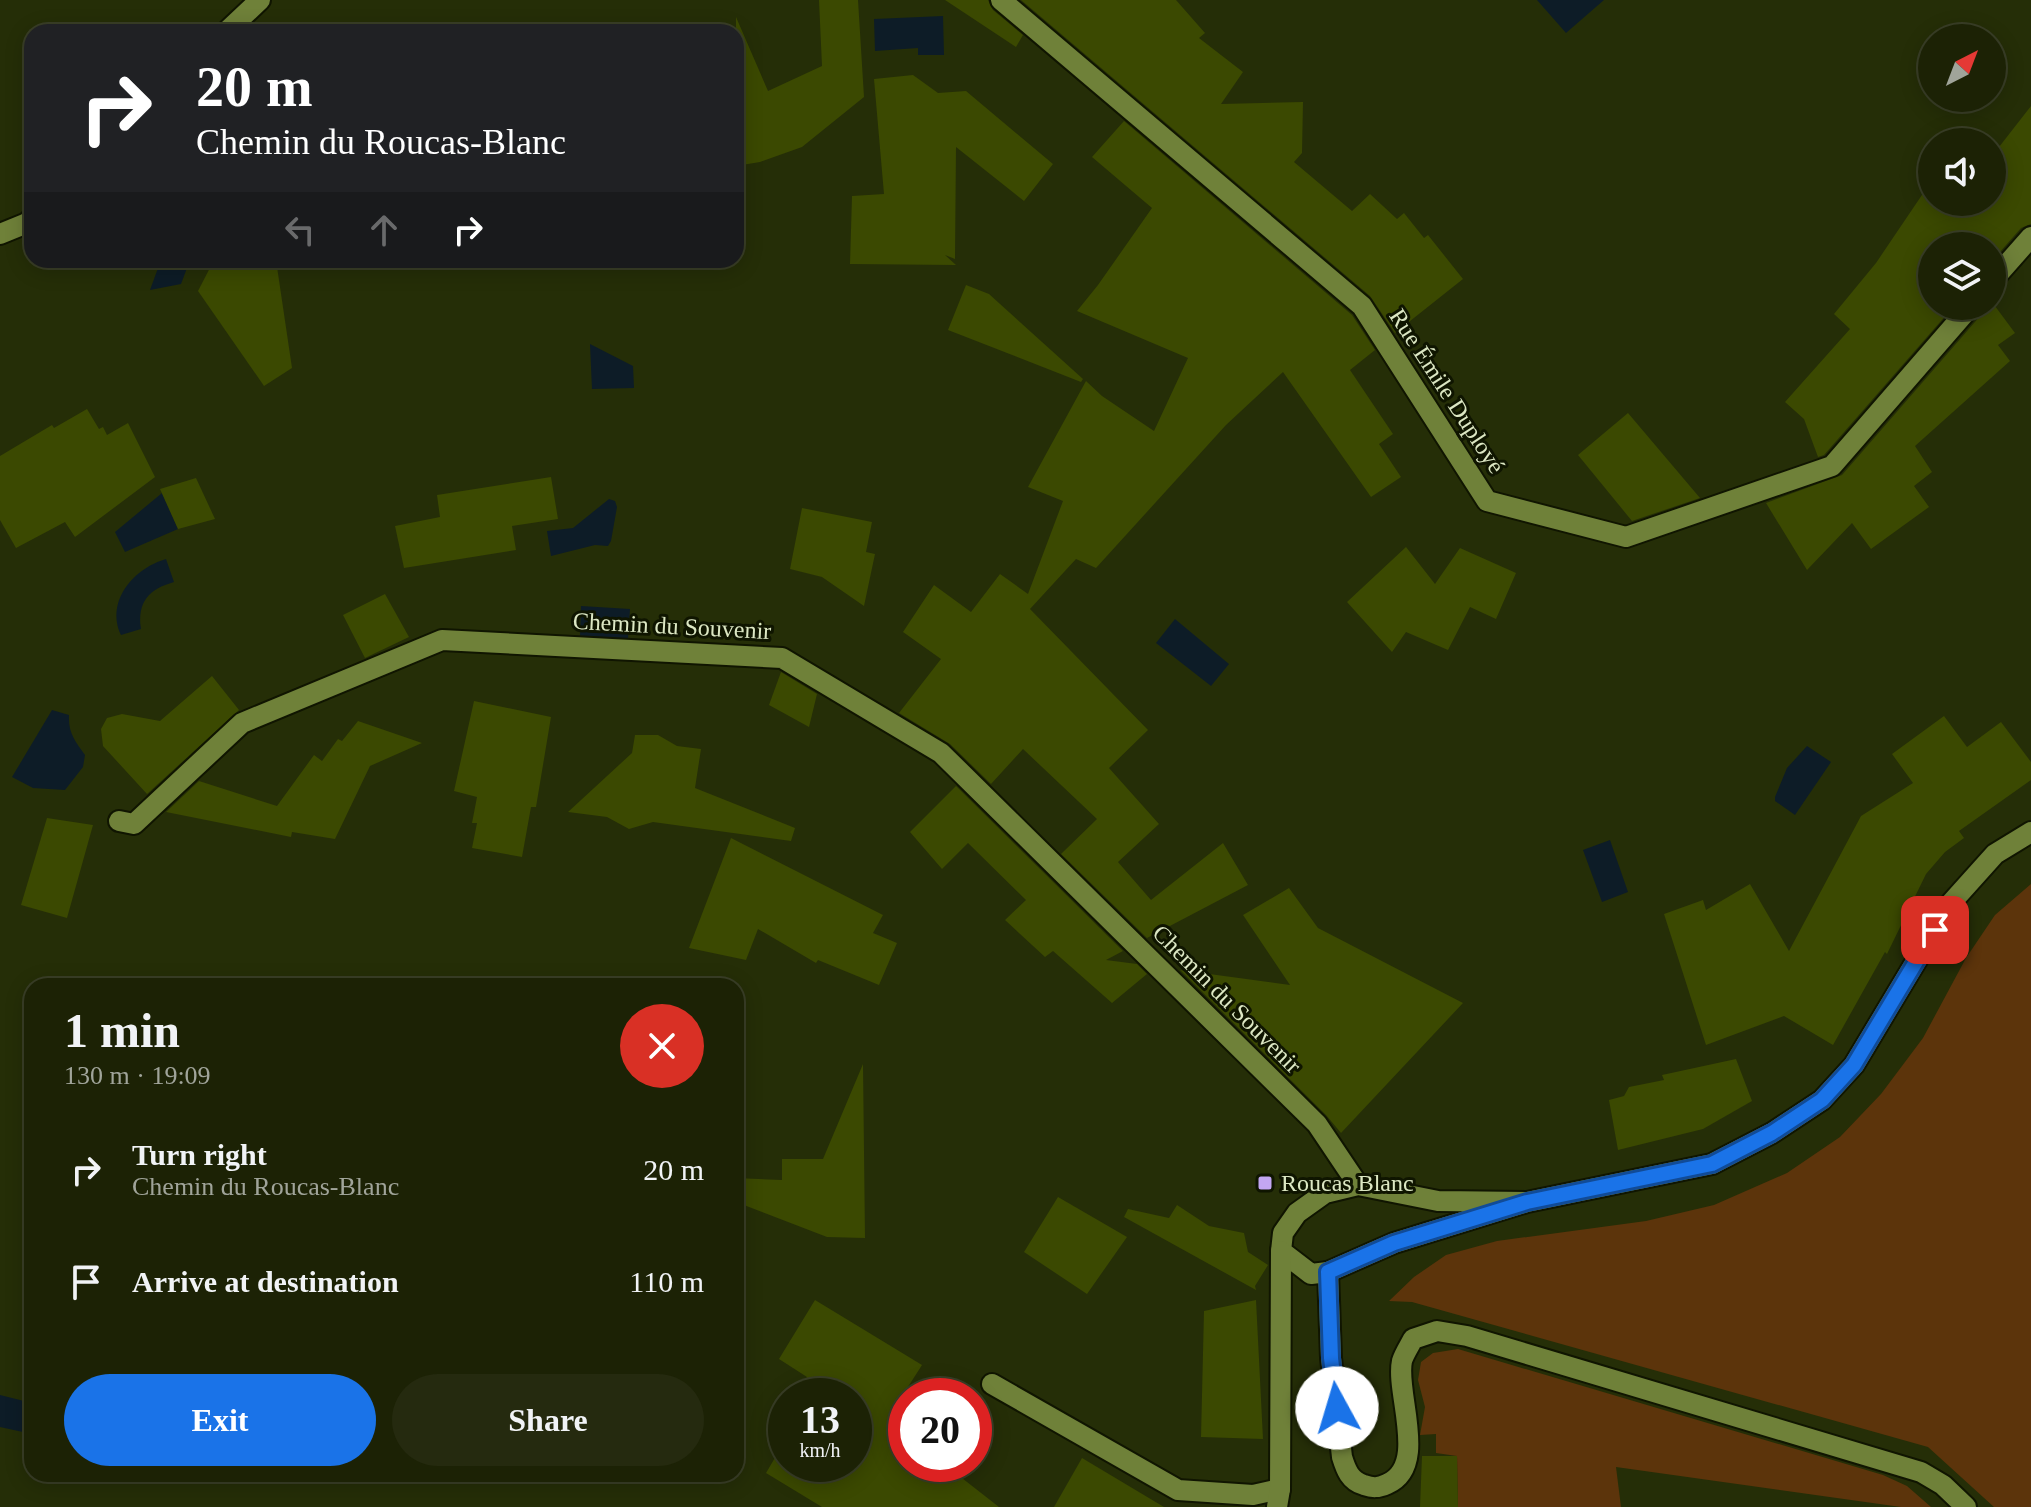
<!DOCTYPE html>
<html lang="en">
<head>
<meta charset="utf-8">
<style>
  :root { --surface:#1c2205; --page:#252a0f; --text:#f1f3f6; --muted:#a0a49a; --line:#3a3f27; --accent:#1a73e8 }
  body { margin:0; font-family:"Times New Roman",serif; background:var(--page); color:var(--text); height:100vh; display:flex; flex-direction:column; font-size:30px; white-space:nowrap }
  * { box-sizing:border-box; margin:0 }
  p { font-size:26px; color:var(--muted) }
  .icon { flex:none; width:44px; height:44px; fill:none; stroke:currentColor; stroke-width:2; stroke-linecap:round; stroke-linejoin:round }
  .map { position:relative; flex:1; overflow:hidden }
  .side { position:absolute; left:24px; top:978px; width:720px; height:504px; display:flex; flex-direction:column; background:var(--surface); border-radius:24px; box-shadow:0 4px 20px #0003,0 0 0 2px var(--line) }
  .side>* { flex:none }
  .hud { position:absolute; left:24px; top:24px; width:720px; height:244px; border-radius:24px; box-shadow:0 4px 20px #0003,0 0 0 2px var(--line); background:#202124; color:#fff; overflow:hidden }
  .needle { width:52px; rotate:42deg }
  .fabs { position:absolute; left:1918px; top:24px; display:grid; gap:16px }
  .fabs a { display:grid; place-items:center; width:88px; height:88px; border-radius:50%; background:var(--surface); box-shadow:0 4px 20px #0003,0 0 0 2px var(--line); font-size:40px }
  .speed { position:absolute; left:768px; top:1378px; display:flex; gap:16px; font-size:40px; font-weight:700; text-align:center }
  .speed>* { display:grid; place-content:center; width:104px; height:104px; border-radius:50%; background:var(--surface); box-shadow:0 4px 20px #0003,0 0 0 2px var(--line); line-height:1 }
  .speed small { font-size:20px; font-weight:400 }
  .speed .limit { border:12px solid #d22; background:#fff; color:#111 }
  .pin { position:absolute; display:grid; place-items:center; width:68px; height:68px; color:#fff; margin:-34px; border-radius:16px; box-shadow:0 4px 12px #0006 }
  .me { position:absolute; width:88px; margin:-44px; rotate:354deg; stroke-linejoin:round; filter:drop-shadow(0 0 6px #0008) }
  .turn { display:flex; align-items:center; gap:28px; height:168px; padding:0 40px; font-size:36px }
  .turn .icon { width:104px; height:104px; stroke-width:2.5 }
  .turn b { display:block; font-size:56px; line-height:68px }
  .lanes { display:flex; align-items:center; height:76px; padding:0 40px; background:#0003; justify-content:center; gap:40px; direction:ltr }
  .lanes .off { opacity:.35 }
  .round { display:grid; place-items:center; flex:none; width:84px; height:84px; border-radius:42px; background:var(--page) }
  .summary { display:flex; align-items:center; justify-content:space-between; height:136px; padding:0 40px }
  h1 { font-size:48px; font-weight:600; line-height:60px }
  .action { display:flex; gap:16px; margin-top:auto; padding:16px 40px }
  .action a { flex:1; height:92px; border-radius:48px; background:var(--accent); color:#fff; font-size:32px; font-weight:600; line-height:92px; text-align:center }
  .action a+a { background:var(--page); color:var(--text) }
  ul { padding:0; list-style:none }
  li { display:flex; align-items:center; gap:24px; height:112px; padding:0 40px }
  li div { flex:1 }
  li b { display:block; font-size:30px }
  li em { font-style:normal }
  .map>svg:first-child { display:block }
  .green { fill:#5c340b }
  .water { fill:#0d1c27 }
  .building { fill:#3b4901 }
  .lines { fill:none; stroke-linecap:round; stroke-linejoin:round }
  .lane-casing { stroke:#101501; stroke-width:24 }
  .street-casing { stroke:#101501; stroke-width:24 }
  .lane { stroke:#6f8139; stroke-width:20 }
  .street { stroke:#6f8139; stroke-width:20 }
  .route-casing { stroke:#114b97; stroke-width:20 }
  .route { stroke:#1a73e8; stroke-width:14 }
  .poi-dot { fill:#c3a7f2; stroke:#0f1500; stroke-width:3 }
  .labels { text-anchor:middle; stroke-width:6; stroke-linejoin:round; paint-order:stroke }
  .street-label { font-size:24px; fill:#dce7c3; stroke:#0f1500 }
  .poi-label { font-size:24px; fill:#dce7c3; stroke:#0f1500; text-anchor:start }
</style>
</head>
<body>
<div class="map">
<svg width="2031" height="1507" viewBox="0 0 2031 1507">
  <rect width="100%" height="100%" fill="#252e07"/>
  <g class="green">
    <polygon points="2031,884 2031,1507 1994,1507 1928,1447 1412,1302 1389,1301 1414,1277 1446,1255 1497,1241 1646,1221 1714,1205 1787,1173 1840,1137 1881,1094 1923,1038 1966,958 1995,915"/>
    <polygon points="1458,1349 1883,1475 1907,1486 1931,1507 1901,1507 1616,1467 1621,1507 1458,1507 1457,1456 1436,1453 1436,1434 1420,1435 1425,1407 1418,1380 1421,1362 1433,1353"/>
  </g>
  <g class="water">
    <polygon points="1537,0 1604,0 1566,33"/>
    <polygon points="943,16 944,55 918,55 918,48 875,51 874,19"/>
    <polygon points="161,260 190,260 181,284 150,290"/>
    <polygon points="590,344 633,366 634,388 592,389"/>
    <polygon points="162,493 178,529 125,552 115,532"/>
    <polygon points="609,499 615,501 617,507 611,541 608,546 595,545 551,556 547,531 573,528"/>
    <path d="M166,559L174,582C149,589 137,602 141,629L121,635C105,600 135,568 166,559Z"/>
    <polygon points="581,606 630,609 628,639 580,637"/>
    <polygon points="1175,619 1229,664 1211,686 1156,643"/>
    <path d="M52,710L69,715C68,733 75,741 85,755L83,767L65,790L33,788L12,777Z"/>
    <polygon points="1807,746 1831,762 1795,815 1775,801 1775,797 1787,768"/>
    <polygon points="1610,840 1628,892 1602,902 1583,850"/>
    <polygon points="0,1395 32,1403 32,1434 0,1427"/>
  </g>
  <g class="building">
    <polygon points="819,0 858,0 864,97 802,147 760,162 736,166 736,17 768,91 822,66"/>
    <polygon points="945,0 988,0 993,10 1023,35 1016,47"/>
    <polygon points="1021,0 1176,0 1205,33 1199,38 1243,72 1221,104 1303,102 1302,153 1294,162 1352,211 1370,194 1397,219 1404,213 1424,238 1428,235 1463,279 1395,333 1370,296"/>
    <polygon points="913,75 938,93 966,91 1053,164 1024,201 956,147 955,259 945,255 956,265 850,264 852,196 884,194 874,79"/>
    <polygon points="2031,106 2031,224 2021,228 1992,261 1992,246 1932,246 1932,306 1954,306 1824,455 1818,457 1804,419 1785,402 1850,329 1834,314 1876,263 1926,189 1932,195 1932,202 1992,202 1992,156"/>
    <polygon points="1124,121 1352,315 1375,350 1350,370 1393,434 1379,444 1401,477 1371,497 1283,372 1226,425 1096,568 1076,559 1030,609 1148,730 1109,768 1159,824 1118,862 1151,900 1223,843 1248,885 1147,938 1061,854 1097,819 1023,749 991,784 950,744 899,713 941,659 903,632 934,585 971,612 1000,574 1028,594 1063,501 1028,487 1086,381 1102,396 1154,431 1188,358 1077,311 1098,285 1152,208 1092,157"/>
    <polygon points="214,260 276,260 292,368 264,386 198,291"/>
    <polygon points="966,285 989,294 1083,379 1081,382 948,330"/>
    <polygon points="1992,302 2015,333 1998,345 2010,361 1915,446 1932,472 1914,486 1929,507 1871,549 1852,523 1807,570 1766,503 1842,475 1981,315 1984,306 1992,306"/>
    <polygon points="87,409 99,429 103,427 107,435 128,423 155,477 75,537 65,522 16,548 0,520 0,456 52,425 54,428"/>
    <polygon points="1628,413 1700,498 1632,521 1578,455"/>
    <polygon points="551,477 558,519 512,526 516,550 404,568 395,526 440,517 437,495"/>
    <polygon points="196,478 215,519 178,529 160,489"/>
    <polygon points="802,508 872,522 866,552 875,554 864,606 822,577 790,569"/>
    <polygon points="1406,547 1435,584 1460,548 1516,573 1496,619 1470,607 1448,650 1406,632 1392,652 1347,602"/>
    <polygon points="385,594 409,637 365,658 343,615"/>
    <polygon points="781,672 817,694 809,727 769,705"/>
    <polygon points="212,676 239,710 147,794 103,746 101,729 107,718 122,714 160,721"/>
    <polygon points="474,701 551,717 536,807 531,807 522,857 472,848 477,823 472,823 477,797 454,791"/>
    <polygon points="1944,716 1967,747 2001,722 2031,762 2031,780 1959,831 1964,838 1945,852 1926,874 1887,954 1885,952 1833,1045 1784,1016 1706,1045 1664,914 1703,900 1706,910 1750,884 1789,951 1861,816 1913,783 1892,754"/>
    <polygon points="358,721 422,743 370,766 335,839 292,832 291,837 166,812 199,781 277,806 314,755 322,761 338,739 342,741"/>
    <polygon points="635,735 658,735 677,746 701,749 695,788 795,828 791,841 653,822 629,829 607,817 568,812 632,753"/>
    <polygon points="956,786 1123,951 1106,960 1137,964 1147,974 1112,1003 1053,951 1045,957 1005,920 1026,900 968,843 942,869 910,832"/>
    <polygon points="47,818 93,825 67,918 21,905"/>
    <polygon points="731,838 883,915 873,933 897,943 879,985 818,960 816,963 758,929 746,960 689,948"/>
    <polygon points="1289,888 1318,928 1463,1003 1341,1133 1326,1115 1180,970 1290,985 1243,915"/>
    <polygon points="1736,1059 1752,1101 1703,1129 1618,1150 1609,1100 1624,1096 1629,1087 1664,1080 1662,1075"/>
    <polygon points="863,1064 865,1238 827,1237 736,1202 736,1178 782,1180 782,1159 823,1159"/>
    <polygon points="1058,1197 1127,1237 1087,1294 1024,1252"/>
    <polygon points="1177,1205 1209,1226 1244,1233 1248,1252 1268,1265 1255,1286 1256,1290 1124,1217 1128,1209 1169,1218"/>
    <polygon points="815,1300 922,1365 906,1390 906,1464 944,1464 999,1507 822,1507 766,1473 786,1439 786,1464 854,1464 854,1396 801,1396 797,1393 807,1377 779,1359"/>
    <polygon points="1256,1300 1263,1439 1201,1437 1204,1311"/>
    <polygon points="1422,1456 1457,1456 1458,1507 1420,1507"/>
    <polygon points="1082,1458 1164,1507 1054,1507"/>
  </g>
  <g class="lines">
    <g class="lane-casing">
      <g id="lane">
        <path d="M1328,1272L1331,1358L1342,1457C1346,1470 1350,1481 1364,1485C1373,1488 1378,1488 1387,1484C1429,1466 1395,1393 1402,1361C1404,1354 1410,1345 1413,1339L1437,1331L1467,1336L1921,1472L1943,1485L1966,1507"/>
        <polyline points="992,1384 1178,1490 1253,1495 1280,1489"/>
      </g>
    </g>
    <g class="street-casing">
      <g id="street">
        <polyline points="1001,0 1362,306 1487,501 1626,537 1832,466 1971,306"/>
        <polyline points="226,32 260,0"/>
        <polyline points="0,234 27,223 32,218"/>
        <polyline points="1992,281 2031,237"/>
        <polyline points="119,821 134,824 242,723 442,640 782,658 941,753 1317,1124 1358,1185"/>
        <polyline points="1527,1202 1438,1201 1358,1185 1325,1193 1297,1213 1283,1233 1281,1251 1311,1274 1328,1272 1394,1243 1527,1202 1712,1164 1772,1133 1822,1100 1854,1065 1951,903 1995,854 2031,832"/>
        <polyline points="1277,1507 1280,1489 1281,1251"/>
      </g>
    </g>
    <use href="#lane" class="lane"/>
    <use href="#street" class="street"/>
  </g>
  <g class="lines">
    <g class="route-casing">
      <polyline id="route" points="1337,1408 1331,1358 1328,1272 1394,1243 1527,1202 1712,1164 1772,1133 1822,1100 1854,1065 1935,930"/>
    </g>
    <use href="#route" class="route"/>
  </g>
  <rect class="poi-dot" x="1257" y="1175" width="16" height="16" rx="4"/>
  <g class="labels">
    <g class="street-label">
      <text transform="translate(1447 391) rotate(57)" y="8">Rue Émile Duployé</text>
      <text transform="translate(672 626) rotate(3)" y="8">Chemin du Souvenir</text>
      <text transform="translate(1227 999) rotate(45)" y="8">Chemin du Souvenir</text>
    </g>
    <g class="poi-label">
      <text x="1281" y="1191">Roucas Blanc</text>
    </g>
  </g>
</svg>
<div class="fabs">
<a><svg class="needle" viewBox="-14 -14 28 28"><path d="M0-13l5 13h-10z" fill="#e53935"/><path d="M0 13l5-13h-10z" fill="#a0a49a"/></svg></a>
<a><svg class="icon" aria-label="sound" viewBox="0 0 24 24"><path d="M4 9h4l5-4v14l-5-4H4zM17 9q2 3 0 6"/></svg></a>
<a><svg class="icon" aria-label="layers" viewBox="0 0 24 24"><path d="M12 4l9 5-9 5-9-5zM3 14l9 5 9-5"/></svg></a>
</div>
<div class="speed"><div>13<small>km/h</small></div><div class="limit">20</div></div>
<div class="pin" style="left:1935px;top:930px;background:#d93025"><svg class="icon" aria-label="arrive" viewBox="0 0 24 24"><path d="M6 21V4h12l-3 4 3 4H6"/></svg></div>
<svg class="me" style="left:1337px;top:1408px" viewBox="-20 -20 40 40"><circle r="19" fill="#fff"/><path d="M0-13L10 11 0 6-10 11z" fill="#1a73e8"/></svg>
<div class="hud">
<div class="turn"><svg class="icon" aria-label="right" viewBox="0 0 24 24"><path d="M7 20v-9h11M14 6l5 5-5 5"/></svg><div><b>20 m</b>Chemin du Roucas-Blanc</div></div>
<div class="lanes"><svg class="icon off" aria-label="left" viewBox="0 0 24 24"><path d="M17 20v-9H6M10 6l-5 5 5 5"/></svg><svg class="icon off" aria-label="ahead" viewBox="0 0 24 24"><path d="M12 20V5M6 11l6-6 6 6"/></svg><svg class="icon" aria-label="right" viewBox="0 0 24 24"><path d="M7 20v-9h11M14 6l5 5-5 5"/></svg></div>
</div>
<section class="side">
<div class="summary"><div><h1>1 min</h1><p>130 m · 19:09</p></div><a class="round" style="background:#d93025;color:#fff"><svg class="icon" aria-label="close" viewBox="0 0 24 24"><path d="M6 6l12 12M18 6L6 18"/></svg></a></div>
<ul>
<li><svg class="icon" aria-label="right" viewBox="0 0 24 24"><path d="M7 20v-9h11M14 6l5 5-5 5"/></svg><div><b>Turn right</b><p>Chemin du Roucas-Blanc</p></div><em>20 m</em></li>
<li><svg class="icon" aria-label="arrive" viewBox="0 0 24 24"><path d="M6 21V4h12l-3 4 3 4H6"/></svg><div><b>Arrive at destination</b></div><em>110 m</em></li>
</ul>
<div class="action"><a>Exit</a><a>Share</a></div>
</section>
</div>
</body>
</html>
